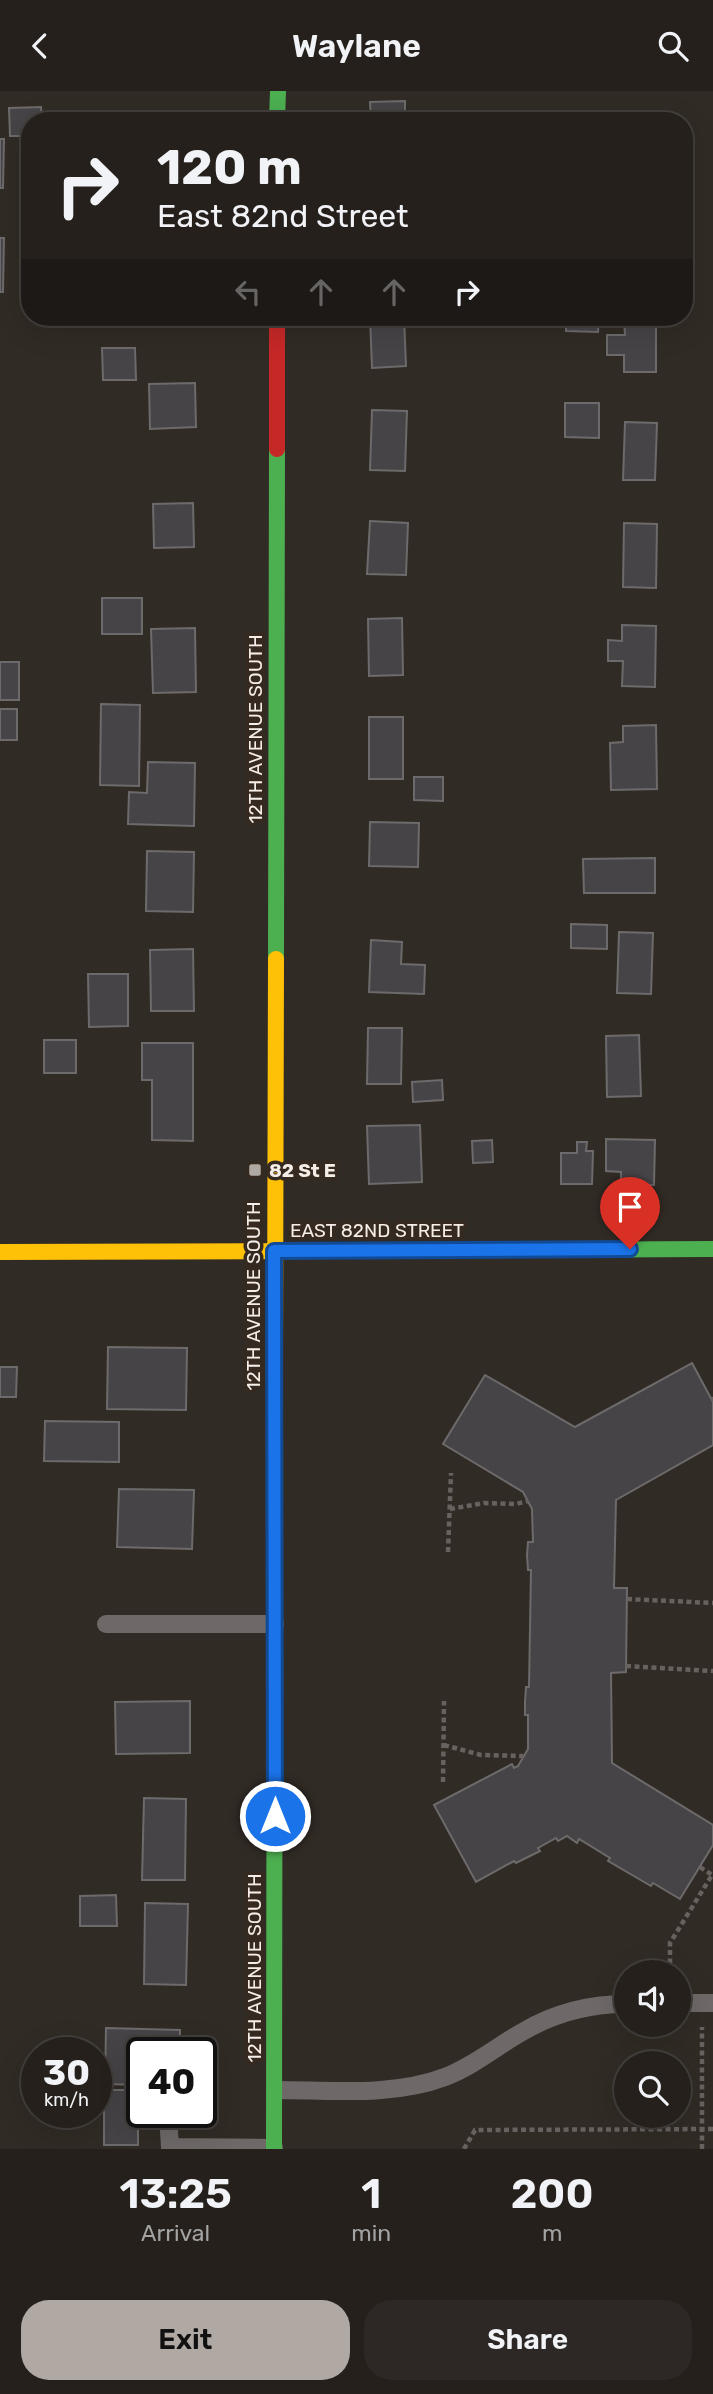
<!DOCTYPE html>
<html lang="en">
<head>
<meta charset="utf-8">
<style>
  :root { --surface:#25201c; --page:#2d2825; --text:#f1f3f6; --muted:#a3a3a3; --line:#423e3b; --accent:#b0a9a3 }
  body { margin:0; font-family:Rubik,sans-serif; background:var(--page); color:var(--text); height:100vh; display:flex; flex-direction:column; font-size:26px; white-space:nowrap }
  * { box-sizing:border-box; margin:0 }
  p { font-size:23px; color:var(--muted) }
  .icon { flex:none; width:38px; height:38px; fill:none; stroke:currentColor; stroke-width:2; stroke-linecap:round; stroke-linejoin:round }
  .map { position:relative; height:2058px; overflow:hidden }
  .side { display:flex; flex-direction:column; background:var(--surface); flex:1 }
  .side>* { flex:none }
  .banner { position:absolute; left:21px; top:21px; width:672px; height:214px; border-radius:28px; box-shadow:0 7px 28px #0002,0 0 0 2px var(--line); background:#25201c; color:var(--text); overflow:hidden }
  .controls { position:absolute; left:614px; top:1869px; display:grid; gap:14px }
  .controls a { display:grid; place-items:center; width:77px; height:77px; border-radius:50%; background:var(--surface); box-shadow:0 7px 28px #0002,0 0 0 2px var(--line); font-size:35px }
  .speed { position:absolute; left:21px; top:1946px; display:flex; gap:14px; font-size:35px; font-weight:700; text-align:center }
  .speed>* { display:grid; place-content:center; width:91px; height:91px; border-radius:50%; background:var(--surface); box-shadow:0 7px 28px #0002,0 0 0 2px var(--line); line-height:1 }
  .speed small { font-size:18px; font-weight:400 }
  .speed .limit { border:4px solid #111; border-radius:10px; background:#fff; color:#111 }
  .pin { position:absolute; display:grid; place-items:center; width:60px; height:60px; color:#fff; margin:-72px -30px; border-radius:50% 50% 50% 0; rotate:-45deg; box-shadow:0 0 7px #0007 }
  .pin .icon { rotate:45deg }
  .me { position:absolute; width:77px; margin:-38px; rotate:0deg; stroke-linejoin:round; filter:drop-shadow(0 0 5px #0008) }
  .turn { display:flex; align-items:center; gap:24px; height:147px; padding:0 21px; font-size:32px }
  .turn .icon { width:91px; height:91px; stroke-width:2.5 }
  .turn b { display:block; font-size:49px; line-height:60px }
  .lanes { display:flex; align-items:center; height:66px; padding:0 21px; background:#0003; justify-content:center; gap:35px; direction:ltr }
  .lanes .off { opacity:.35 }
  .eta { display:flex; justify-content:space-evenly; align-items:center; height:119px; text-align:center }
  .eta b { font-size:42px; font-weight:600; line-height:49px }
  .primary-button { display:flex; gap:14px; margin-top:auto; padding:14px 21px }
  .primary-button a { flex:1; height:80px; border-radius:28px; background:var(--accent); color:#111; font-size:28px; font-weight:600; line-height:80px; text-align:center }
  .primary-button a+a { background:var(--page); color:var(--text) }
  header { display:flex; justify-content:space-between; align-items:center; height:91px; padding:0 21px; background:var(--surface); font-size:32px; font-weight:600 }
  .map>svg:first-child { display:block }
  .building { fill:#474447; stroke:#6d6a6b; stroke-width:2 }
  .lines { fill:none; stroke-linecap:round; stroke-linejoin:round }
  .path { stroke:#676260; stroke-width:4.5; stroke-dasharray:5 3.5; stroke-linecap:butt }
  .lane { stroke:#6e6968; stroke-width:18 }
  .fast { stroke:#4caf50; stroke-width:16 }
  .slow { stroke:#ffc107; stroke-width:16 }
  .jam { stroke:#c62828; stroke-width:16 }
  .route-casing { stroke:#114b97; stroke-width:18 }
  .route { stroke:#1a73e8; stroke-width:12 }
  .poi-dot { fill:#b0a9a3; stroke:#362a20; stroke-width:2.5 }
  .labels { text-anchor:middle; stroke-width:7; stroke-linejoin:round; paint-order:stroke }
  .street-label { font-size:19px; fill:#f5ede7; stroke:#362a20 }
  .poi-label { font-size:19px; font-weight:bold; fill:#f5ede7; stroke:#362a20; text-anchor:start }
</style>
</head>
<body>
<header><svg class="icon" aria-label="back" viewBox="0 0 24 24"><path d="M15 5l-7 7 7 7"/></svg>Waylane<svg class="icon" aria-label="search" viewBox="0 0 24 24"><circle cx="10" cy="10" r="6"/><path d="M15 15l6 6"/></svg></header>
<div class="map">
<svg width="713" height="2058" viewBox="0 0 713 2058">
  <rect width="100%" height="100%" fill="#312b25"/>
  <g class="building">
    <polygon points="405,10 405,30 371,30 370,11"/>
    <polygon points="41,16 42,30 30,30 30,45 10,45 9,17"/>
    <rect x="624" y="25" width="37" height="5"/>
    <polygon points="0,48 4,48 3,97 0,97"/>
    <polygon points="0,147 4,147 3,201 0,201"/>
    <polygon points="155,226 196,226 196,234 155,235"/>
    <polygon points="370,226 404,226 406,275 372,277"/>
    <polygon points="566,226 599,226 598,241 566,240"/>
    <polygon points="656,227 656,281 624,281 624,264 607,264 607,244 625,244 624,228"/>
    <polygon points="102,257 135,257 136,289 103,289"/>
    <polygon points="195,292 196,336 150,338 149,293"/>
    <polygon points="565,312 599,312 599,347 565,346"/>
    <polygon points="372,319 407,320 405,380 370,379"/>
    <polygon points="625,331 657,332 655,389 623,389"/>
    <polygon points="193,412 194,456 154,457 153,413"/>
    <polygon points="370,430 408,432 406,484 367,483"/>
    <polygon points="624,432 657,433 656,497 623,496"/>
    <rect x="102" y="507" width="40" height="36"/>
    <polygon points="402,527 403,584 369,585 368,528"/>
    <polygon points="622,534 656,535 655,596 622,595 623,570 608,570 608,549 622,550"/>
    <polygon points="195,537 196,601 153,602 151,538"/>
    <rect x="0" y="571" width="19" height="38"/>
    <polygon points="101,613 140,614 139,695 100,694"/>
    <rect x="0" y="618" width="17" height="31"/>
    <rect x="369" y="626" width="34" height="62"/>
    <polygon points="656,634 657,698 611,699 610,652 623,651 623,635"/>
    <polygon points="148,671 195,672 194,735 128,733 129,701 147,702"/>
    <polygon points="414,686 443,686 443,710 414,709"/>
    <polygon points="370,731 419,732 418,776 369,775"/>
    <polygon points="147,760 194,761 193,821 146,820"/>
    <polygon points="655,767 655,802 584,802 583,768"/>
    <polygon points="571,833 607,834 607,858 571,857"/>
    <polygon points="619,841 653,842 651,903 617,902"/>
    <polygon points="371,849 402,851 401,873 425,874 424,903 369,901"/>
    <polygon points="193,858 194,920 151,920 150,859"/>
    <polygon points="88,883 128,883 128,935 89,936"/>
    <polygon points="368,937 402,937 401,993 367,993"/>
    <polygon points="639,944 641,1005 607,1006 606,945"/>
    <rect x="44" y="949" width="32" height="33"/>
    <polygon points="142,952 193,952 193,1050 152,1049 152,989 142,989"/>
    <polygon points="442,989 443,1009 413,1011 412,991"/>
    <polygon points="420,1034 422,1091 369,1093 367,1035"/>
    <polygon points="606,1048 655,1049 654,1094 621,1093 621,1081 606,1080"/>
    <polygon points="492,1049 493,1071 473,1072 472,1050"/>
    <polygon points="577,1051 587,1051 586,1060 593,1060 592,1093 561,1093 561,1062 577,1062"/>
    <polygon points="108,1256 187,1257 186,1319 107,1318"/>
    <polygon points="692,1272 713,1311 713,1354 616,1409 614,1497 627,1497 626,1581 611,1582 612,1672 713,1734 713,1754 680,1808 653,1792 651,1795 608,1770 610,1767 579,1748 577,1752 567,1745 558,1750 556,1747 538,1757 540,1760 516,1772 514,1770 476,1791 434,1714 512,1673 514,1677 518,1675 528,1658 528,1624 525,1624 525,1611 526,1596 529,1596 531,1479 528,1479 527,1464 528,1451 533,1451 532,1418 523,1401 443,1353 485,1284 575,1336"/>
    <polygon points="0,1276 17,1276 16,1306 0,1306"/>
    <polygon points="45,1330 119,1331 119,1371 44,1370"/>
    <polygon points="119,1398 194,1399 192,1458 117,1456"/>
    <polygon points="190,1610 190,1662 116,1663 115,1611"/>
    <polygon points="144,1707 186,1708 185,1789 142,1789"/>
    <polygon points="116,1804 117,1835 80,1835 80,1805"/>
    <polygon points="145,1812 188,1813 186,1894 144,1893"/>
    <polygon points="106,1937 180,1939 180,1962 142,1962 142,1994 105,1993"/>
    <rect x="104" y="1999" width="34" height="55"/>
  </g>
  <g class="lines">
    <g class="path">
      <polyline points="711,1308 713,1308"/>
      <polyline points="450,1418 484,1412 516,1413 528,1410"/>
      <polyline points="448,1461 451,1382"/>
      <polyline points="627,1508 713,1512"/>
      <polyline points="626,1575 713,1580"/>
      <polyline points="444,1654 481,1664 523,1665"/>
      <polyline points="443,1691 444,1610"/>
      <polyline points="700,1776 712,1784"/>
      <polyline points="670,1881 670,1852 712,1784"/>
      <polyline points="464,2058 475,2039 713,2038"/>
      <polyline points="702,2058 702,1936"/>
    </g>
    <g class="lane">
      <polyline points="106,1533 275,1533"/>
      <polyline points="679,1912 713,1912"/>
      <path d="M275,1999C330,1999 392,2006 445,1986C474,1975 497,1955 524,1940C555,1922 591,1913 626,1913"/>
      <polyline points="168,2024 170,2056 274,2057"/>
    </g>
    <g class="fast">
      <polyline points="277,30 278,0"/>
      <polyline points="276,868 277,358"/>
      <polyline points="331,1160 713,1158"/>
      <polyline points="274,2058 275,1263"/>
    </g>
    <g class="slow">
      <polyline points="0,1161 331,1160"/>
      <polyline points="275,1263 276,868"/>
    </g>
    <polyline class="jam" points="277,358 277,226"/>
  </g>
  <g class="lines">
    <g class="route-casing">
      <polyline id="route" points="275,1725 274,1160 630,1158"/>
    </g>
    <use href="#route" class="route"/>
  </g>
  <rect class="poi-dot" x="248" y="1072" width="14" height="14" rx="3.5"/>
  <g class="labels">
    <g class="street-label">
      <text transform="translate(255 638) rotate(-90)" y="7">12TH AVENUE SOUTH</text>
      <text x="377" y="1146">EAST 82ND STREET</text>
      <text transform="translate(253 1205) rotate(-90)" y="7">12TH AVENUE SOUTH</text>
      <text transform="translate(254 1877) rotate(-90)" y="7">12TH AVENUE SOUTH</text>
    </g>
    <g class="poi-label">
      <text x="269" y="1086">82 St E</text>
    </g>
  </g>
</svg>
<div class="controls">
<a><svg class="icon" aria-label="sound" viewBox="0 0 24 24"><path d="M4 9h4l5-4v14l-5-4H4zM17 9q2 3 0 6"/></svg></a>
<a><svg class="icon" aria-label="search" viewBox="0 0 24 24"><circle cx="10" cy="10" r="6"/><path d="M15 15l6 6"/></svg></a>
</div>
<div class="speed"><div>30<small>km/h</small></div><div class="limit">40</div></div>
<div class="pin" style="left:630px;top:1158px;background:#d93025"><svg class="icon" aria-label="arrive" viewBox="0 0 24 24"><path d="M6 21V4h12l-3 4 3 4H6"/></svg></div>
<svg class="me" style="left:275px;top:1725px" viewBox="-20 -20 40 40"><circle r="17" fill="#1a73e8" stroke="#fff" stroke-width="3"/><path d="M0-11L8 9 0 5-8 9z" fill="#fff"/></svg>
<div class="banner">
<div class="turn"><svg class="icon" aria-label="right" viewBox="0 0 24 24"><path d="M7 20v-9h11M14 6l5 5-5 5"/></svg><div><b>120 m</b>East 82nd Street</div></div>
<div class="lanes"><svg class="icon off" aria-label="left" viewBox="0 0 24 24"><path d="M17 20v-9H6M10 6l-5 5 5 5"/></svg><svg class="icon off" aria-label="ahead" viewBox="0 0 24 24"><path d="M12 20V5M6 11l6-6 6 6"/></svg><svg class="icon off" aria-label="ahead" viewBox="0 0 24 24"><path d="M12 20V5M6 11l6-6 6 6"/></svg><svg class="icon" aria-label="right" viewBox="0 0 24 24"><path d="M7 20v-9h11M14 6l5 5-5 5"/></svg></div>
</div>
</div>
<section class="side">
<div class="eta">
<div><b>13:25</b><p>Arrival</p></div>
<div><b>1</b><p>min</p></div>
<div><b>200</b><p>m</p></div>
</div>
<div class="primary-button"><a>Exit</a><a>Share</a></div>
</section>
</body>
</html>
